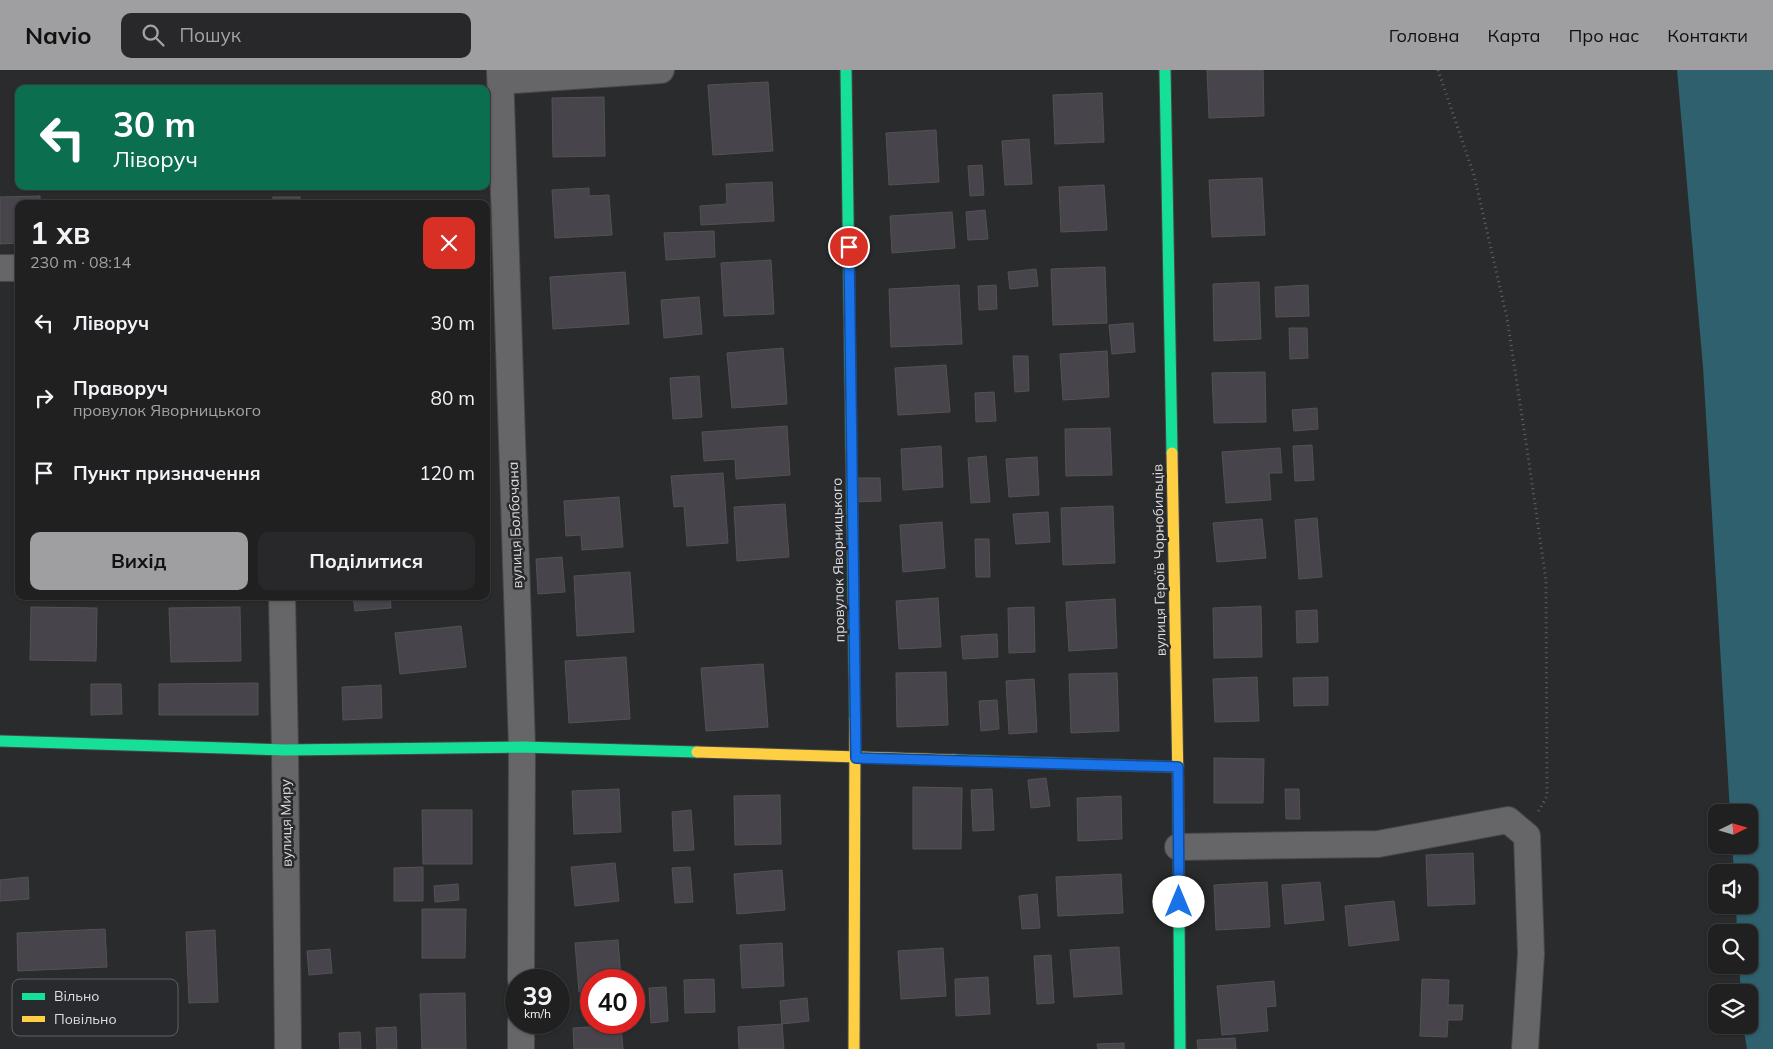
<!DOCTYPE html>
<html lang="uk">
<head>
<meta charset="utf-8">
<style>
  :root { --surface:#202021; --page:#28282a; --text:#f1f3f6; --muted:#a2a3a5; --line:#3d3e3f; --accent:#9f9fa1 }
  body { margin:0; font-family:Mulish,sans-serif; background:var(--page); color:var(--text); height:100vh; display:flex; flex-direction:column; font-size:19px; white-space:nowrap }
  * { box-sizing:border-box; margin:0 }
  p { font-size:16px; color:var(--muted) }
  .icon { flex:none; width:28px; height:28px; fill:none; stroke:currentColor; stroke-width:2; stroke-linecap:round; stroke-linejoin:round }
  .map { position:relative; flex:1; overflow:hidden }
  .drawer { position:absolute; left:15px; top:130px; width:475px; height:400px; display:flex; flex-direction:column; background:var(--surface); border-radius:10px; box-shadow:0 1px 4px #0004,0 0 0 1px var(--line) }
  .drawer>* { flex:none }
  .top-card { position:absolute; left:15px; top:15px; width:475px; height:105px; border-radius:10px; box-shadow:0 1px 4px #0004,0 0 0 1px var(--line); background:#0b6e4f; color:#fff; overflow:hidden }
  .needle { width:32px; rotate:85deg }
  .controls { position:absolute; left:1708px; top:734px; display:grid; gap:10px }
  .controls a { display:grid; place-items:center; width:50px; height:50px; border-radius:10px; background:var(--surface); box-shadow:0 1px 4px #0004,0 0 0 1px var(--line); font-size:25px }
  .speed { position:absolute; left:505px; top:899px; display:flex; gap:10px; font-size:25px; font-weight:700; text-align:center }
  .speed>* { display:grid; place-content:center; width:65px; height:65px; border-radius:50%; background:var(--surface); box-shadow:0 1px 4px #0004,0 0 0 1px var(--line); line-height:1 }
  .speed small { font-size:12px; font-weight:400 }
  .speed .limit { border:8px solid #d22; background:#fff; color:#111 }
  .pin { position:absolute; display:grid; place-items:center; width:42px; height:42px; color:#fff; margin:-21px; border:2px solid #fff; border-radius:50%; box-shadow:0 1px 5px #0007 }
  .me { position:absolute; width:55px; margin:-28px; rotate:0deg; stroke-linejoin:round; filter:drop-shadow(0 0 4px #0008) }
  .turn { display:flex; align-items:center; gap:18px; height:105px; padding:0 15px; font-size:22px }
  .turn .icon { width:65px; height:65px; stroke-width:2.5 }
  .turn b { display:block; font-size:35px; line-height:42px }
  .round { display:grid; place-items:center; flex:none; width:52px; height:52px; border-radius:10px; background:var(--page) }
  .overview { display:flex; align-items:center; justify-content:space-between; height:85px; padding:0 15px }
  h1 { font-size:30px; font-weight:700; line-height:38px }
  .action { display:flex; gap:10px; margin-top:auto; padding:10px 15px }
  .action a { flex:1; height:58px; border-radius:10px; background:var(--accent); color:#111; font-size:20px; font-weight:700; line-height:58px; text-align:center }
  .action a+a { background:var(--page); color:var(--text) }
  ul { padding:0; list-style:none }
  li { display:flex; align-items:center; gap:15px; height:75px; padding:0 15px }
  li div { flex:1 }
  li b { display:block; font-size:19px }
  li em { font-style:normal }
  header { display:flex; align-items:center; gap:30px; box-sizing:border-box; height:70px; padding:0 25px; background:var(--accent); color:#111 }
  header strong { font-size:24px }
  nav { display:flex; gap:28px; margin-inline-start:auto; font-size:18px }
  .search { width:350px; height:45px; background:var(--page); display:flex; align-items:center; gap:12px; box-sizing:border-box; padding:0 18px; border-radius:10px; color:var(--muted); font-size:19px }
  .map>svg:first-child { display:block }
  .water { fill:#2e606e }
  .building { fill:#47444b; stroke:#535253 }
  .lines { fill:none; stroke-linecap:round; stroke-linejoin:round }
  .street-casing { stroke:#474849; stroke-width:28 }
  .fast-casing { stroke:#474849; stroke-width:13 }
  .slow-casing { stroke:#474849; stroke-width:13 }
  .path { stroke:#616263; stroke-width:3; stroke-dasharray:1 4; stroke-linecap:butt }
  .street { stroke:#666668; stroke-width:26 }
  .fast { stroke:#16e098; stroke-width:11 }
  .slow { stroke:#ffcf43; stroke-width:11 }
  .route-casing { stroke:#114b97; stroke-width:12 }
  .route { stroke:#1a73e8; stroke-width:9 }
  .labels { text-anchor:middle; stroke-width:5; stroke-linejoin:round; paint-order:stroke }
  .street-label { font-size:14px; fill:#dedee0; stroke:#292a2d }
  .key { fill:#292a2d; stroke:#5f6063; stroke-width:1 }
  .key-label { font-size:14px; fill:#dedee0 }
</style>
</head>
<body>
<header>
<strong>Navio</strong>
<div class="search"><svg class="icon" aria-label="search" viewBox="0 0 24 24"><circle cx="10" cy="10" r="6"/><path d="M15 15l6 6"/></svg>Пошук</div>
<nav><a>Головна</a><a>Карта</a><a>Про нас</a><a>Контакти</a></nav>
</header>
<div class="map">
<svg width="1773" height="979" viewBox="0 0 1773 979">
  <rect width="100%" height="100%" fill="#2a2b2c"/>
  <polygon class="water" points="1677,0 1773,0 1773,979 1747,979 1743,955 1749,955 1749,922 1741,922 1739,895 1749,895 1749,862 1737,862 1736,835 1749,835 1749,802 1734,802 1732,775 1749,775 1749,742 1730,742 1703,297"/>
  <g class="building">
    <polygon points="1207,0 1263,0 1264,46 1209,48"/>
    <polygon points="768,12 773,81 713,85 708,15"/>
    <polygon points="1102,23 1104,72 1055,74 1053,25"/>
    <polygon points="604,27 605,86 553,87 552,28"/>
    <polygon points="936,60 939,112 889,115 886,63"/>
    <polygon points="1029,69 1032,114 1005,115 1002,71"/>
    <polygon points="982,95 984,125 970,126 968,96"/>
    <polygon points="1262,108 1265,165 1212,167 1209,110"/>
    <polygon points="772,112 774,151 701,155 700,136 727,134 726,114"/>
    <polygon points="1104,115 1107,160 1061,162 1059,117"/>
    <polygon points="350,116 374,116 374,117 350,119"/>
    <polygon points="589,118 589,126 609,125 612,165 555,168 552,120"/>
    <polygon points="40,126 40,134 19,134 19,173 0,174 0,127"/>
    <rect x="273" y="127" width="27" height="7"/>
    <polygon points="985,140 988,169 968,170 966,142"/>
    <polygon points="952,142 955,178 892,183 890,146"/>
    <polygon points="714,161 715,187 666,190 664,163"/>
    <polygon points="771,190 774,244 724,246 721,193"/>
    <polygon points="1105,197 1107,253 1053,255 1051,199"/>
    <polygon points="1036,199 1038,216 1010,219 1008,202"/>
    <polygon points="625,202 629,254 553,259 550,207"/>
    <polygon points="1259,212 1261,269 1214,271 1213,214"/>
    <polygon points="959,215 962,274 891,277 889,219"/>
    <polygon points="996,215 997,239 979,240 978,216"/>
    <polygon points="1308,215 1309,246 1276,247 1275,217"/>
    <polygon points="699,227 702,264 664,268 661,230"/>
    <polygon points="1133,253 1135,282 1112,284 1109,255"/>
    <polygon points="1289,258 1307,258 1308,288 1290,289"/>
    <polygon points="783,278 787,334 732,338 727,283"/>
    <polygon points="1107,281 1109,327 1063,330 1060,284"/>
    <polygon points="1013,286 1028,286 1029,321 1015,322"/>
    <polygon points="946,295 950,342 898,345 895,298"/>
    <polygon points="1265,302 1266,352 1214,353 1212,303"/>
    <polygon points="699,306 702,347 673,349 670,308"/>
    <polygon points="994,322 996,351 976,352 975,323"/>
    <polygon points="1317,338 1318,359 1294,361 1292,340"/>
    <polygon points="787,356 790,405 736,409 735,389 704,391 702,362"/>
    <polygon points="1110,358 1112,405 1066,406 1065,359"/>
    <polygon points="1312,375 1314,410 1295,411 1293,376"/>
    <polygon points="941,376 943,417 903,420 901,379"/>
    <polygon points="1280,378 1282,403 1269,403 1271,430 1226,433 1222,382"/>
    <polygon points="986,386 990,432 971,433 968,388"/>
    <polygon points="1037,387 1039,425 1009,427 1006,389"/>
    <polygon points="723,403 728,473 687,476 684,436 674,437 671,406"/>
    <polygon points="853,408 880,408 881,431 854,432"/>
    <polygon points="619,427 623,477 582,480 581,465 566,466 564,431"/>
    <polygon points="785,434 789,487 737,491 734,437"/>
    <polygon points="1113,436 1115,493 1063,495 1061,438"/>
    <polygon points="1048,442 1050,472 1016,474 1013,444"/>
    <polygon points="1317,448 1322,507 1299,509 1295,450"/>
    <polygon points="1262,449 1266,488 1217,492 1213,453"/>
    <polygon points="942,452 945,498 903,502 900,455"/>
    <polygon points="975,469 989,469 990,507 976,507"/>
    <polygon points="562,487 565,522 538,524 536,489"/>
    <polygon points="630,502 634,562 577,566 574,506"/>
    <polygon points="353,526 390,526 391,538 355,541"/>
    <polygon points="938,528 941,577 899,579 896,531"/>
    <polygon points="1115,529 1117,578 1069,581 1066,532"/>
    <polygon points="1261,536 1262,587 1214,588 1213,538"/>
    <polygon points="31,537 97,538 96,591 30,590"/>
    <polygon points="240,537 241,591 171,592 169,538"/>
    <polygon points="1034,537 1035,582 1009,583 1008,538"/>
    <polygon points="1317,540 1318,572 1297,573 1296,541"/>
    <polygon points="461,556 466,597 400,604 395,563"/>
    <polygon points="997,564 998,587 963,589 961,566"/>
    <polygon points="626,587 630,649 569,653 565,591"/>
    <polygon points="763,594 768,657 706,661 701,598"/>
    <polygon points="946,602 948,655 897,657 896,603"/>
    <polygon points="1117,603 1119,661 1071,663 1069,604"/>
    <polygon points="1257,607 1259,651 1215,652 1213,609"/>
    <polygon points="1328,607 1328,635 1294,636 1293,608"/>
    <polygon points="1034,609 1037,662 1009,664 1006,611"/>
    <polygon points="258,613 258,645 159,645 159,614"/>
    <polygon points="91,614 121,614 122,644 91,645"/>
    <polygon points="381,615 382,648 343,650 342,617"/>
    <polygon points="997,630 999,659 981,661 979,631"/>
    <polygon points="1214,688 1264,689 1263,733 1214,733"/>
    <polygon points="1046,708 1050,736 1031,738 1028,710"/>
    <polygon points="913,717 962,718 961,779 913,779"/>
    <polygon points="619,719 621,762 574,764 572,721"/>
    <polygon points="992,719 994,760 973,761 971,720"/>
    <polygon points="1285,719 1299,719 1300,749 1286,749"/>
    <polygon points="780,725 781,774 735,775 734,726"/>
    <polygon points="1121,726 1122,769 1078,771 1077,728"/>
    <polygon points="422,740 472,740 472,794 423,794"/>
    <polygon points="691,740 694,780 674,781 672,742"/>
    <polygon points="1473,783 1475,834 1428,836 1426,785"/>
    <polygon points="615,793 619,831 575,836 571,797"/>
    <polygon points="423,797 423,831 394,831 394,798"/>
    <polygon points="690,797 693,832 675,833 672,798"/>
    <polygon points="782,800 785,840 737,844 734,804"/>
    <polygon points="1121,804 1123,843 1058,846 1056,807"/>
    <polygon points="28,807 29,829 0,831 0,810"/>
    <polygon points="1267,812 1270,857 1216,860 1214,815"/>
    <polygon points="1320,812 1324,850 1285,854 1282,815"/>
    <polygon points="458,814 459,830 435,832 434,816"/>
    <polygon points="1037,824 1040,858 1022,859 1019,826"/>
    <polygon points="1394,831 1399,870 1349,876 1345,836"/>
    <polygon points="422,839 466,839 465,888 422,888"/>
    <polygon points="105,859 107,897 18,901 17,863"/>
    <polygon points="215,860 218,932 189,933 186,862"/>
    <polygon points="618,870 621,910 591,910 591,922 579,922 575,873"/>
    <polygon points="782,873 784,916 742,918 740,875"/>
    <polygon points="1119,877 1122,924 1074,927 1070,880"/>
    <polygon points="943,878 946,926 901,929 898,881"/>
    <polygon points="330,879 332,903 309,905 307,881"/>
    <polygon points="1051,885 1054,933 1037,934 1034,886"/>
    <polygon points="988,907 990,944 956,946 955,909"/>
    <polygon points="714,909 715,942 685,943 684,910"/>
    <polygon points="1422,909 1449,910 1448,935 1463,935 1462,950 1448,950 1447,967 1420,966"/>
    <polygon points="1274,911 1276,936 1266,937 1268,961 1222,965 1217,916"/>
    <polygon points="666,917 668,951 651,953 649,918"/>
    <polygon points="465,923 466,979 422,979 420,924"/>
    <polygon points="807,928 809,951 782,954 780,931"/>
    <polygon points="782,954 784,979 739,979 738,957"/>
    <polygon points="621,955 623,979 574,979 573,958"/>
    <polygon points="396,957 397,979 377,979 376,958"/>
    <polygon points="360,962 361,979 340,979 339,963"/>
    <polygon points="1235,968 1236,979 1198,979 1197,970"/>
    <polygon points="1124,973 1124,979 1098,979 1097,974"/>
  </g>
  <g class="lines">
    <g class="street-casing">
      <g id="street">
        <polyline points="500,0 522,677 521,910"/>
        <polyline points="501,11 661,0"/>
        <polyline points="0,198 19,198"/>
        <polyline points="282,526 285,680 288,979"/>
        <polyline points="1178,777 1378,774 1508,750 1527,766 1531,884 1525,979"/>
        <polyline points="521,979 521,952"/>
      </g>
    </g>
    <g class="fast-casing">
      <g id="fast">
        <polyline points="846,0 855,649"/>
        <polyline points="1165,0 1172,383"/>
        <polyline points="0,671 285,680 522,677 697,682"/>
        <polyline points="954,690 1178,697"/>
        <polyline points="1178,711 1180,979"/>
      </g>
    </g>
    <g class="slow-casing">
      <g id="slow">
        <polyline points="1172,383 1178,711"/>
        <polyline points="697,682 954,690"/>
        <polyline points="854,979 855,649"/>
      </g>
    </g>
    <polyline class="path" points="1438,0 1474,105 1507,248 1528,386 1546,510 1547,726 1538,742"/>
    <use href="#street" class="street"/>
    <use href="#fast" class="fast"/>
    <use href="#slow" class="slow"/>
  </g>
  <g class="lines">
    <g class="route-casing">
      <polyline id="route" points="849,177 856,688 1178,697 1179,832"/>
    </g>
    <use href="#route" class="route"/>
  </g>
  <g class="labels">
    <g class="street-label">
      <text transform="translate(515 455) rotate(-92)" y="5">вулиця Болбочана</text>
      <text transform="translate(838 490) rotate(-91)" y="5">провулок Яворницького</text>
      <text transform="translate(1159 490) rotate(-91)" y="5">вулиця Героїв Чорнобильців</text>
      <text transform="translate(286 753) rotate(-91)" y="5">вулиця Миру</text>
    </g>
  </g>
  <rect x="12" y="909" width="166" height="57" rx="8" class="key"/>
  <rect x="22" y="923" width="23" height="7" fill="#16e098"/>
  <rect x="22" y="946" width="23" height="6" fill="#ffcf43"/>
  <g class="key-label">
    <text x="54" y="931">Вільно</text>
    <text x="54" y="954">Повільно</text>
  </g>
</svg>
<div class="controls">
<a><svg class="needle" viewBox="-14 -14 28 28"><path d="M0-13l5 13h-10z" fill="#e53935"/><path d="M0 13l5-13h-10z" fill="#a2a3a5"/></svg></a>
<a><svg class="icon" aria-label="sound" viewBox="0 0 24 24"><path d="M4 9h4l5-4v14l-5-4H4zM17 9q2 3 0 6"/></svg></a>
<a><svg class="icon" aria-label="search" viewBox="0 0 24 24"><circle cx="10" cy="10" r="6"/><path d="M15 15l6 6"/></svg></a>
<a><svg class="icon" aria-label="layers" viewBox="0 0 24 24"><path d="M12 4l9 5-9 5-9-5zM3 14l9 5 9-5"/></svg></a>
</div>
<div class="speed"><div>39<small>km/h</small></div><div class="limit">40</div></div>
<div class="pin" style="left:849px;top:177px;background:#d93025"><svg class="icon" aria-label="arrive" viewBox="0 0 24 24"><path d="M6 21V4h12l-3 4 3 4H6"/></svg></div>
<svg class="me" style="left:1179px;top:832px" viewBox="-20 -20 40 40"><circle r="19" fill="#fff"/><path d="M0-13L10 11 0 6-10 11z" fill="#1a73e8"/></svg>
<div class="top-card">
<div class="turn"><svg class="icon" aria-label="left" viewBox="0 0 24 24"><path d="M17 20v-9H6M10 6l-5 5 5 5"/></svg><div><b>30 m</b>Ліворуч</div></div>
</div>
<section class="drawer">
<div class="overview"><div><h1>1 хв</h1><p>230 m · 08:14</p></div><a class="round" style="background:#d93025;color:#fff"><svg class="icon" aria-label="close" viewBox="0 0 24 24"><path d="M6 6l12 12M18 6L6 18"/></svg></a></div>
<ul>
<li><svg class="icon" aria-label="left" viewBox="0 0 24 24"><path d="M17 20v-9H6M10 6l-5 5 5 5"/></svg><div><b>Ліворуч</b></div><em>30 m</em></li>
<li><svg class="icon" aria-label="right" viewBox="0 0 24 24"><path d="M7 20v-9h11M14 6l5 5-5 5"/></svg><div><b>Праворуч</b><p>провулок Яворницького</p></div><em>80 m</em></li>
<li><svg class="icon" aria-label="arrive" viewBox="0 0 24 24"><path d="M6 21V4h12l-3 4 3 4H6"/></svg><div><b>Пункт призначення</b></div><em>120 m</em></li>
</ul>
<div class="action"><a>Вихід</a><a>Поділитися</a></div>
</section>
</div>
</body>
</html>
